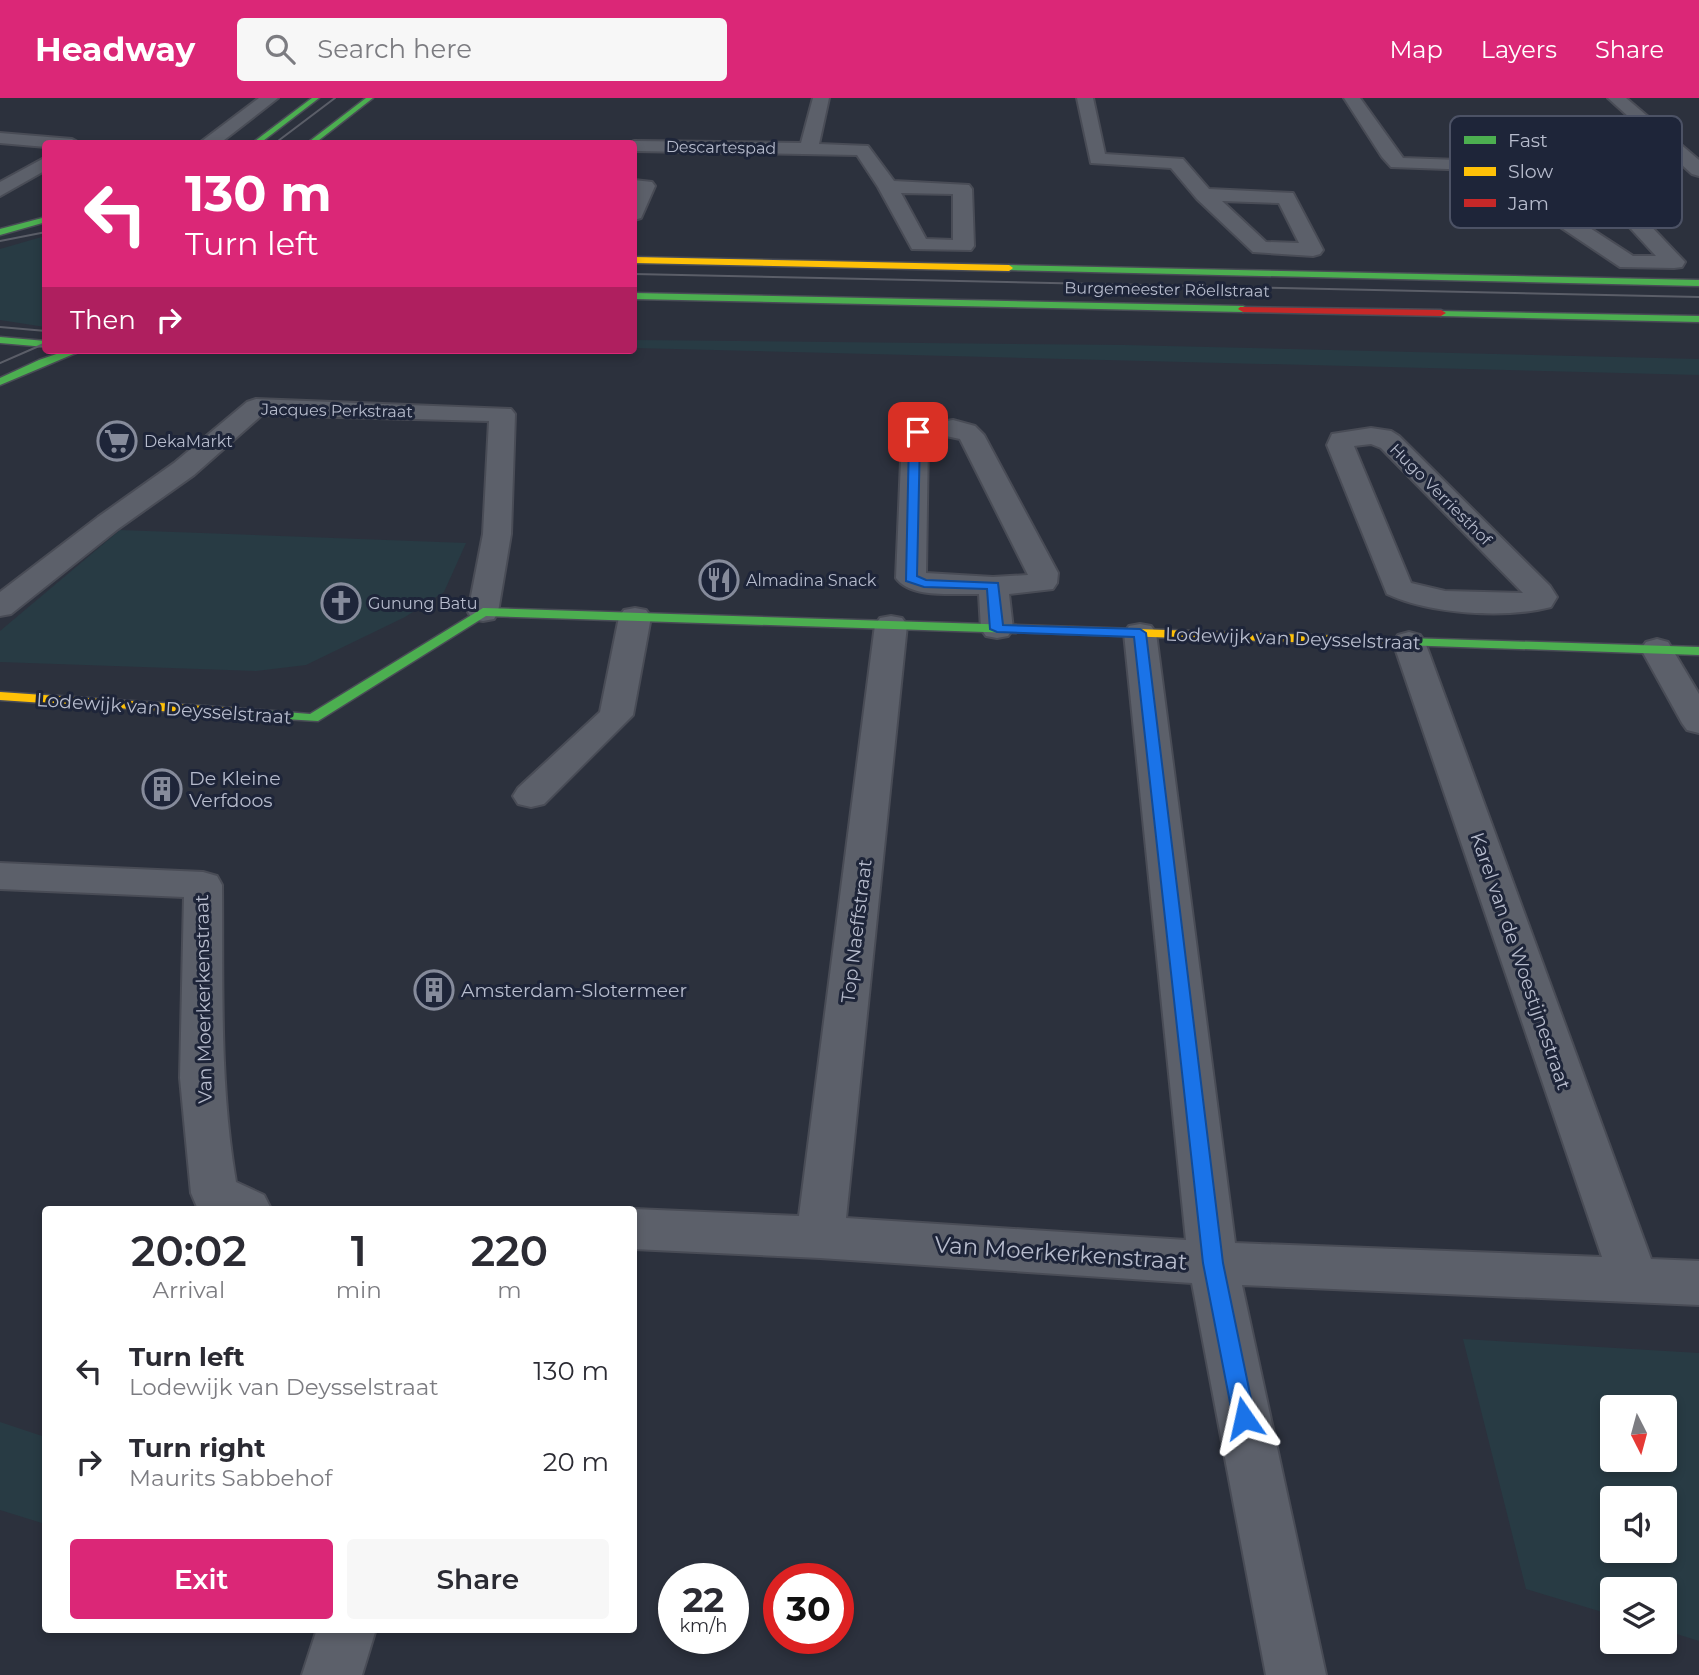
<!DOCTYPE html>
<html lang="en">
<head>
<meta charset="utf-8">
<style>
  :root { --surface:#fff; --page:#f7f7f7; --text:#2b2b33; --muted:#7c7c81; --accent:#db2777 }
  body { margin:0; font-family:Montserrat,sans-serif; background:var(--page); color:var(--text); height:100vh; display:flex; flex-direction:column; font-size:26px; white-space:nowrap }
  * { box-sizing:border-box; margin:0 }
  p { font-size:23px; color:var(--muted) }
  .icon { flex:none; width:38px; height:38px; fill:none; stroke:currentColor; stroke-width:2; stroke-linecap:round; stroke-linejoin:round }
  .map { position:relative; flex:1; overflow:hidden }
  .details { position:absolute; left:42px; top:1108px; width:595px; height:427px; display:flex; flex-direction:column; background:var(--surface); border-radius:7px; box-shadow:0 4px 10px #0003 }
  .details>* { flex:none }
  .guide { position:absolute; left:42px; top:42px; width:595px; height:214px; border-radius:7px; box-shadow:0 4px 10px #0003; background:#db2777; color:#fff; overflow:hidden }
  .needle { width:46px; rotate:174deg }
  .buttons { position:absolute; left:1600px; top:1297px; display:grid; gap:14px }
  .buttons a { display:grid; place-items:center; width:77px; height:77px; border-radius:7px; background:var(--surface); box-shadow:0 4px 10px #0003; font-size:35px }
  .speed { position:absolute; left:658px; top:1465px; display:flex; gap:14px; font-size:35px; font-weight:700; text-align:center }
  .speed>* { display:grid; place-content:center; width:91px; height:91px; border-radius:50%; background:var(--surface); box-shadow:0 4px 10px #0003; line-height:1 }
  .speed small { font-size:18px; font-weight:400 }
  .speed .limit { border:10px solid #d22; background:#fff; color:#111 }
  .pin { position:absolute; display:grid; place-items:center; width:60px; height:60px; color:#fff; margin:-30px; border-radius:14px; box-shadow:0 4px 10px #0006 }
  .me { position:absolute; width:77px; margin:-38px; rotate:349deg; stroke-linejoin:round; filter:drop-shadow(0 0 5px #0008) }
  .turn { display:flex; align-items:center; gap:24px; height:147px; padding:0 28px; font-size:32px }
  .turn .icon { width:91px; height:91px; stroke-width:2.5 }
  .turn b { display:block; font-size:49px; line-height:60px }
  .then { display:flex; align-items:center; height:66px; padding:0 28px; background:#0003; gap:14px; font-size:26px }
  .eta { display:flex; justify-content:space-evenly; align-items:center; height:119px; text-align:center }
  .eta b { font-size:42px; font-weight:600; line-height:49px }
  .button { display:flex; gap:14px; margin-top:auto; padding:14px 28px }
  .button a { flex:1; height:80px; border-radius:7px; background:var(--accent); color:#fff; font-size:28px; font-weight:600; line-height:80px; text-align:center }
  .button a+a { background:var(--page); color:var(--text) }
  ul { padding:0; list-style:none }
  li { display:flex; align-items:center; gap:21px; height:91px; padding:0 28px }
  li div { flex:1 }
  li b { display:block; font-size:26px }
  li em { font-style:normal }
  header { display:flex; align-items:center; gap:42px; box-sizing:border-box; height:98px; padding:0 35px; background:var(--accent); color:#fff }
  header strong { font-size:33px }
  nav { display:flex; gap:38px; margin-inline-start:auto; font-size:24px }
  .search { width:490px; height:63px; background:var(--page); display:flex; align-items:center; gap:18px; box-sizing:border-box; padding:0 24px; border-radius:7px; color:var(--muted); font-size:26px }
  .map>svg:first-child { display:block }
  .green { fill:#283b44; fill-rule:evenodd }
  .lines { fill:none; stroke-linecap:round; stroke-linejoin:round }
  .street-casing { stroke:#494c56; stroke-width:4 }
  .fast-casing { stroke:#494c56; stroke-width:3 }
  .slow-casing { stroke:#494c56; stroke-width:3 }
  .jam-casing { stroke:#494c56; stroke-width:3 }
  .street { fill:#5c606a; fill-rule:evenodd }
  .fast { fill:#4caf50; fill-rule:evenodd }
  .slow { fill:#ffc107; fill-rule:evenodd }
  .jam { fill:#c62828; fill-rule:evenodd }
  .tram { stroke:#5b5e68; stroke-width:2 }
  .route { fill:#1a73e8; stroke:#114b97; stroke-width:2 }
  .labels { text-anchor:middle; stroke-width:6; stroke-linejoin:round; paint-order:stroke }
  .far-street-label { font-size:16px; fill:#b7bccd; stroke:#1e2539 }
  .far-poi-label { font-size:16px; fill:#b7bccd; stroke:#1e2539; text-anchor:start }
  .street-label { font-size:19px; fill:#b7bccd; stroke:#1e2539 }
  .poi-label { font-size:19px; fill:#b7bccd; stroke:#1e2539; text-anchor:start }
  .near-street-label { font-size:23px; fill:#b7bccd; stroke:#1e2539 }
  .key { fill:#1e2539; stroke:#4c5265; stroke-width:2 }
  .key-label { font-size:19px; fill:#b7bccd }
</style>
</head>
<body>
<header>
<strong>Headway</strong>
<div class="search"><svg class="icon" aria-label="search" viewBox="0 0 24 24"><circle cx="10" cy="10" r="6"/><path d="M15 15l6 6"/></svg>Search here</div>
<nav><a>Map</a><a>Layers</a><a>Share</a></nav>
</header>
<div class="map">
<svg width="1699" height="1577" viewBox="0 0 1699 1577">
  <rect width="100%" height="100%" fill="#2c313d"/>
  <g class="green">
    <polygon points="45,138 45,229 0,222 0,151"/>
    <polygon points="634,242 1125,247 1699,261 1699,277 634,250"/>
    <polygon points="120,432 466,445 444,494 405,519 306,567 256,573 0,564 0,533"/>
    <path d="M1463,1241L1699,1255V1543L1664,1532V1491H1612V1517L1526,1491ZM1664,1309V1362H1612V1309ZM1664,1400V1452H1612V1400Z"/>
    <polygon points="0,1324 45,1339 45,1426 0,1412"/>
  </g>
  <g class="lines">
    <g class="street-casing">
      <g id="street">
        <polygon points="259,0 278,0 219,46 198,46"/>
        <path d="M813,0H829L819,46L868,48L894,83L969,87L972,91L974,148L971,152L912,151L878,89L857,57L634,53V46H627L634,43L801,45ZM901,95L953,96V142L926,141Z"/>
        <path d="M1077,0H1093L1105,56L1183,61L1209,91L1293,95L1323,152L1320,156L1313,158L1253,154L1197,101L1171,70L1091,65ZM1222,103L1279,105L1299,145L1266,144Z"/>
        <path d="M1344,0H1360L1403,60L1486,63L1537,96L1623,99L1685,164L1682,169L1674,170L1620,169L1475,72L1391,69L1382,59ZM1556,108L1611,109L1656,158H1633Z"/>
        <polygon points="1608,0 1626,0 1699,62 1699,78 1692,76"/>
        <polygon points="0,35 72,41 81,46 46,46 46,49 0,45"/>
        <polygon points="46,59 46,72 0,98 0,84"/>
        <polygon points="634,82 652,84 655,88 641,120 634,122"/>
        <polygon points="256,301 511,311 515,316 511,436 498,514 494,521 483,523 472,521 468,514 483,436 489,323 262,317 194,377 118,431 11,516 0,518 0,494 98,419 174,365 247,304"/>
        <path d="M953,322L975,328L984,337L1058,475L1057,485L1053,491L1009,496L1013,531L1008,538L997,540L986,538L981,531L979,496C955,495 911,501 896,480L902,340L909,329ZM946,338L960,341L1028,477L993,479L926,475L928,340Z"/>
        <path d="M1371,330L1391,333L1399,338L1550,488L1557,499L1551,509C1505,521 1430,516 1387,496L1327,347L1332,336ZM1371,346L1381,350L1523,495L1445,493L1411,485L1354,348Z"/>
        <polygon points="635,510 646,512 651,519 633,617 544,706 531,709 518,706 513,698 518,690 600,614 619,519 624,512"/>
        <polygon points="891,518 902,520 907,527 846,1120 1186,1142 1124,535 1129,528 1140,526 1151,528 1156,535 1235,1145 1602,1159 1393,544 1398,537 1409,534 1420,537 1425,544 1651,1161 1699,1163 1699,1207 1242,1187 1326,1577 1266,1577 1192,1185 820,1160 634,1151 634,1111 799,1118 875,527 880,520"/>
        <polygon points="1657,541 1668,544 1699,596 1699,635 1687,632 1682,625 1641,551 1646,544"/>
        <path d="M0,765L203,774L217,778L222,787C223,886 219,985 236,1084L264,1097L271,1111H202L197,1109L191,1095L180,980L184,799L0,791Z"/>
        <polygon points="317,1531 376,1531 362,1577 302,1577"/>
      </g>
    </g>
    <g class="fast-casing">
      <g id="fast">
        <polygon points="312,0 319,0 259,46 251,46"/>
        <polygon points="366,0 373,0 314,46 306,46"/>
        <polygon points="46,119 46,124 0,137 0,131"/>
        <polygon points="1009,167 1699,182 1699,188 1006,172 1005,170"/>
        <polygon points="634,195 1243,208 1248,211 1243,214 634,201"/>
        <polygon points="1438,213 1699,218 1699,224 1441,218 1438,217"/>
        <polygon points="0,239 46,243 46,249 0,245"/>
        <polygon points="68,252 83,252 0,287 0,280 39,262"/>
        <polygon points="483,510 1016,527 1022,531 1016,535 486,518 318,623 248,619 241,615 248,611 310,616"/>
        <polygon points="1407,540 1699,549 1699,557 1402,547 1401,544"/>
      </g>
    </g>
    <g class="slow-casing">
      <g id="slow">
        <polygon points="634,159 1009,167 1013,170 1009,173 634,165"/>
        <polygon points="1016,527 1407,540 1413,544 1407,548 1011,534 1011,528"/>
        <polygon points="0,594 248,611 255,615 248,619 0,602"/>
      </g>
    </g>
    <g class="jam-casing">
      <polygon id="jam" points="1240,209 1441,212 1446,215 1441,218 1243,214 1238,211"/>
    </g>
    <use href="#street" class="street"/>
    <use href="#fast" class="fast"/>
    <use href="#slow" class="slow"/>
    <use href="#jam" class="jam"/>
    <g class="tram">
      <polyline points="274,46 335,0"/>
      <polyline points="0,143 46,134"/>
      <polyline points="634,176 1699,199"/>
      <polyline points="0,229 46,233"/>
      <polyline points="0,265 46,245"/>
    </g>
  </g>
  <polygon class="route" points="914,332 924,334 920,340 917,478 926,482 998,485 1003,527 1140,531 1146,535 1223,1165 1255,1320 1252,1327 1244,1330 1237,1327 1233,1320 1203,1165 1134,539 997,534 990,531 987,491 924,489 906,483 909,340"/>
  <defs>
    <g id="supermarket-ring" transform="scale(2.0125)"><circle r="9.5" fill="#1e2539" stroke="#868b9b" stroke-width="1.5"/><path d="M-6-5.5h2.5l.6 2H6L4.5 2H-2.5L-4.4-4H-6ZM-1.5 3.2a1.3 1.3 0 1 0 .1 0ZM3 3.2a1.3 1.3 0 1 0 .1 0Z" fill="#868b9b"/></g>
    <g id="restaurant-ring" transform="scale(2.0125)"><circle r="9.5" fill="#1e2539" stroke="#868b9b" stroke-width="1.5"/><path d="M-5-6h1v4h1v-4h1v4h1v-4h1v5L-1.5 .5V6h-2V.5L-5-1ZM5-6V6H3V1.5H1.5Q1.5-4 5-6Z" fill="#868b9b"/></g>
    <g id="church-ring" transform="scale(2.0125)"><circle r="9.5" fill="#1e2539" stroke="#868b9b" stroke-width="1.5"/><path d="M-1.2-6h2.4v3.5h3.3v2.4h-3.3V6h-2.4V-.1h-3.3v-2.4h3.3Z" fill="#868b9b"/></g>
    <g id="building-ring" transform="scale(2.0125)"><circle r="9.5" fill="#1e2539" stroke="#868b9b" stroke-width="1.5"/><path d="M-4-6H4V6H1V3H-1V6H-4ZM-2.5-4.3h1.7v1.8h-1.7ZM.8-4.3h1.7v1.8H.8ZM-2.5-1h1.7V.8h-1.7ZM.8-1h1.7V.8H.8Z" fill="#868b9b"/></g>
  </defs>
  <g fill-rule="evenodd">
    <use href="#supermarket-ring" x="117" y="343"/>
    <use href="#restaurant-ring" x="719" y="482"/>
    <use href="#church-ring" x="341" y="505"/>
    <use href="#building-ring" x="162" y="691"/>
    <use href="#building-ring" x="434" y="892"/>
  </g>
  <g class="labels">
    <g class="far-street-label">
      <text transform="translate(721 49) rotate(1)" y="6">Descartespad</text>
      <text transform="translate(1167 191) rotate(1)" y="6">Burgemeester Röellstraat</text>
      <text transform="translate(337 312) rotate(1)" y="6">Jacques Perkstraat</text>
      <text transform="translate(1441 396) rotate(45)" y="6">Hugo Verriesthof</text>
    </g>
    <g class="far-poi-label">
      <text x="144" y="349">DekaMarkt</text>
      <text x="746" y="488">Almadina Snack</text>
      <text x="368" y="511">Gunung Batu</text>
    </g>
    <g class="street-label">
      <text transform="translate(1293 540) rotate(2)" y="7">Lodewijk van Deysselstraat</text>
      <text transform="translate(164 610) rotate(4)" y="7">Lodewijk van Deysselstraat</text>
      <text transform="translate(856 833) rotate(-83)" y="7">Top Naeffstraat</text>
      <text transform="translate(1521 863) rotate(71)" y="7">Karel van de Woestijnestraat</text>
      <text transform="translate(203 901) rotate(-91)" y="7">Van Moerkerkenstraat</text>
    </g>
    <g class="poi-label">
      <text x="189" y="687">De Kleine<tspan x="189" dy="22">Verfdoos</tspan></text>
      <text x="461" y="899">Amsterdam-Slotermeer</text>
    </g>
    <g class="near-street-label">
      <text transform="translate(1061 1155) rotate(4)" y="8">Van Moerkerkenstraat</text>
    </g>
  </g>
  <rect x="1450" y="18" width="232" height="112" rx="10" class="key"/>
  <rect x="1464" y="38" width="32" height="8" fill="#4caf50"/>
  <rect x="1464" y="69" width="32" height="9" fill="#ffc107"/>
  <rect x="1464" y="101" width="32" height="8" fill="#c62828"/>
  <g class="key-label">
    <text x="1508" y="49">Fast</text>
    <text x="1508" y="80">Slow</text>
    <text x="1508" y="112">Jam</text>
  </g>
</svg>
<div class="buttons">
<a><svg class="needle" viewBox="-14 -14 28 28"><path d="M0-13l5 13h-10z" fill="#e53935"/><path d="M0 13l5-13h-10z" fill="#7c7c81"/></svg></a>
<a><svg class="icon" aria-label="sound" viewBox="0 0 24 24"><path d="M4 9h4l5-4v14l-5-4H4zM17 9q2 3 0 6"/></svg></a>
<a><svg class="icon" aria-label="layers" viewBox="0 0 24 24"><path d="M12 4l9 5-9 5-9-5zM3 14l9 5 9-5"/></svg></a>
</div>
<div class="speed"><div>22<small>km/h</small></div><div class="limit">30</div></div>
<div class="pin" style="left:918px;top:334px;background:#d93025"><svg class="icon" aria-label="arrive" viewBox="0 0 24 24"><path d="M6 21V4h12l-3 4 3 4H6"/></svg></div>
<svg class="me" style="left:1244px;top:1320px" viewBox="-20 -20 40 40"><path d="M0-17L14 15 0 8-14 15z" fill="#1a73e8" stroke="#fff" stroke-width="4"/></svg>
<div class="guide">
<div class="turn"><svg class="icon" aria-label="left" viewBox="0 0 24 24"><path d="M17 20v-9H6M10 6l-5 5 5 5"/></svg><div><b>130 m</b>Turn left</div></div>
<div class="then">Then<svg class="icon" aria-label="right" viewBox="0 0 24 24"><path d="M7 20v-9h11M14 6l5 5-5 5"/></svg></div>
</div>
<section class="details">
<div class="eta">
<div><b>20:02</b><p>Arrival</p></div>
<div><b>1</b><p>min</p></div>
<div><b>220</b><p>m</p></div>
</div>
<ul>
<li><svg class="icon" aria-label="left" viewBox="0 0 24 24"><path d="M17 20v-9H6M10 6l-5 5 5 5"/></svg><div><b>Turn left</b><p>Lodewijk van Deysselstraat</p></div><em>130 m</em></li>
<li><svg class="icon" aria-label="right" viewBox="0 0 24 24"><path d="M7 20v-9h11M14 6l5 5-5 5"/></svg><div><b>Turn right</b><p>Maurits Sabbehof</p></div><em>20 m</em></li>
</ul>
<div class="button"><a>Exit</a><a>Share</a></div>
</section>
</div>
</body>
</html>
